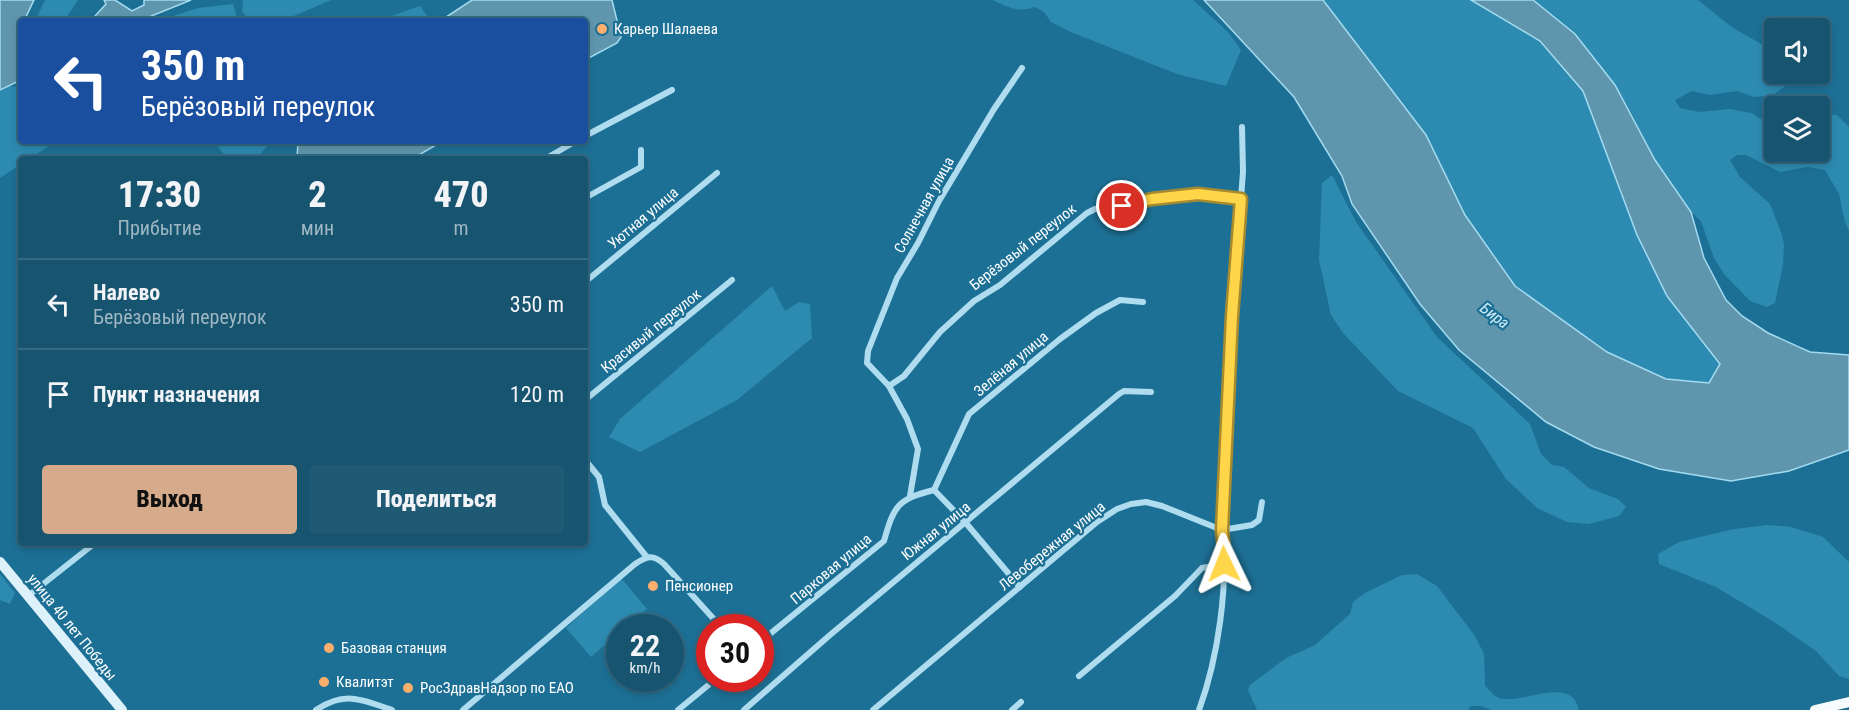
<!DOCTYPE html>
<html lang="ru">
<head>
<meta charset="utf-8">
<style>
  :root { --surface:#165470; --page:#1f5a75; --text:#f1f3f6; --muted:#9eb7c3; --line:#356a83; --accent:#d6ab8b }
  body { margin:0; font-family:"Roboto Condensed",sans-serif; background:var(--page); color:var(--text); height:100vh; display:flex; flex-direction:column; font-size:22px; white-space:nowrap }
  * { box-sizing:border-box; margin:0 }
  p { font-size:20px; color:var(--muted) }
  .icon { flex:none; width:33px; height:33px; fill:none; stroke:currentColor; stroke-width:2; stroke-linecap:round; stroke-linejoin:round }
  .map { position:relative; flex:1; overflow:hidden }
  .sheet { position:absolute; left:18px; top:156px; width:570px; height:390px; display:flex; flex-direction:column; background:var(--surface); border-radius:6px; box-shadow:0 3px 9px #0003,0 0 0 2px var(--line) }
  .sheet>* { flex:none }
  .guide { position:absolute; left:18px; top:18px; width:570px; height:126px; border-radius:6px; box-shadow:0 3px 9px #0003,0 0 0 2px var(--line); background:#1a4fa0; color:#fff; overflow:hidden }
  .controls { position:absolute; left:1764px; top:18px; display:grid; gap:12px }
  .controls a { display:grid; place-items:center; width:66px; height:66px; border-radius:6px; background:var(--surface); box-shadow:0 3px 9px #0003,0 0 0 2px var(--line); font-size:30px }
  .speed { position:absolute; left:606px; top:614px; display:flex; gap:12px; font-size:30px; font-weight:700; text-align:center }
  .speed>* { display:grid; place-content:center; width:78px; height:78px; border-radius:50%; background:var(--surface); box-shadow:0 3px 9px #0003,0 0 0 2px var(--line); line-height:1 }
  .speed small { font-size:15px; font-weight:400 }
  .speed .limit { border:9px solid #d22; background:#fff; color:#111 }
  .pin { position:absolute; display:grid; place-items:center; width:51px; height:51px; color:#fff; margin:-26px; border:3px solid #fff; border-radius:50%; box-shadow:0 2px 6px #0007 }
  .me { position:absolute; width:66px; margin:-33px; rotate:358deg; stroke-linejoin:round; filter:drop-shadow(0 0 4px #0008) }
  .turn { display:flex; align-items:center; gap:21px; height:126px; padding:0 24px; font-size:27px }
  .turn .icon { width:78px; height:78px; stroke-width:2.5 }
  .turn b { display:block; font-size:42px; line-height:51px }
  .eta { display:flex; justify-content:space-evenly; align-items:center; height:102px; text-align:center }
  .eta b { font-size:36px; font-weight:800; line-height:42px }
  .button { display:flex; gap:12px; margin-top:auto; padding:12px 24px }
  .button a { flex:1; height:69px; border-radius:6px; background:var(--accent); color:#111; font-size:24px; font-weight:800; line-height:69px; text-align:center }
  .button a+a { background:var(--page); color:var(--text) }
  ul { padding:0; list-style:none }
  li { display:flex; align-items:center; gap:18px; height:90px; padding:0 24px; border-top:2px solid var(--line) }
  li div { flex:1 }
  li b { display:block; font-size:22px }
  li em { font-style:normal }
  .map>svg:first-child { display:block }
  .green { fill:#2d8ab0 }
  .water { fill:#5f96ad; stroke:#a3dbf1; stroke-width:1.5 }
  .lines { fill:none; stroke-linecap:round; stroke-linejoin:round }
  .street { stroke:#afddef; stroke-width:6 }
  .secondary { stroke:#ddf1fb; stroke-width:10 }
  .primary { stroke:#f7fcff; stroke-width:10 }
  .route-casing { stroke:#a68a30; stroke-width:15 }
  .route { stroke:#ffd54a; stroke-width:10 }
  .poi-dot { fill:#feaf6e; stroke:#1d7095; stroke-width:2 }
  .labels { text-anchor:middle; stroke-width:4.5; stroke-linejoin:round; paint-order:stroke }
  .poi-label { font-size:15px; fill:#fff; stroke:#1d7095; text-anchor:start }
  .street-label { font-size:15px; fill:#fff; stroke:#1d7095 }
  .water-label { font-size:16px; font-style:italic; fill:#d0edf9; stroke:#1d7095 }
</style>
</head>
<body>
<div class="map">
<svg width="1849" height="710" viewBox="0 0 1849 710">
  <rect width="100%" height="100%" fill="#1d7095"/>
  <g class="green">
    <polygon points="45,0 78,0 64,21 35,21"/>
    <polygon points="243,0 331,0 282,21 249,20 242,11"/>
    <path d="M992,0H1193L1228,32L1241,50L1226,86L1177,74L1071,32L1051,22L1044,12L1035,7C1017,13 1009,7 992,0Z"/>
    <polygon points="1323,0 1471,0 1540,41 1583,91 1637,235 1667,296 1720,364 1709,383 1666,379 1607,352 1515,286 1465,215 1426,135"/>
    <polygon points="1533,0 1698,0 1733,28 1774,51 1774,74 1792,74 1793,76 1788,84 1773,95 1754,97 1737,91 1710,95 1692,91 1675,100 1680,108 1699,112 1730,109 1751,113 1774,127 1774,152 1820,152 1820,113 1837,115 1849,127 1849,231 1845,222 1839,194 1825,170 1807,167 1780,172 1746,155 1737,155 1730,160 1740,177 1770,204 1782,235 1784,245 1783,264 1775,303 1767,307 1750,301 1724,274 1714,258 1701,221 1691,212 1655,160 1626,103"/>
    <polygon points="233,4 238,21 157,21 198,8"/>
    <polygon points="420,6 427,16 421,21 377,21"/>
    <polygon points="8,86 21,87 21,141 57,141 29,159 21,159 21,164 0,178 0,90"/>
    <polygon points="214,141 272,141 256,159 227,159"/>
    <polygon points="1332,175 1356,222 1437,337 1530,424 1541,454 1552,465 1564,467 1589,488 1618,499 1626,507 1619,516 1589,524 1567,522 1537,508 1506,479 1473,428 1398,391 1343,333 1331,315 1319,260 1322,183"/>
    <polygon points="772,286 785,311 799,302 810,304 812,338 737,400 640,452 609,437 620,419"/>
    <polygon points="1768,525 1791,527 1823,537 1849,562 1849,679 1839,676 1816,651 1771,620 1716,587 1659,564 1658,554 1679,542 1734,529"/>
    <polygon points="0,574 15,593 10,604 0,600"/>
    <path d="M1417,574L1437,586L1475,636L1484,654L1485,686C1489,690 1494,696 1499,698C1523,705 1571,674 1579,710H1492L1481,706H1471L1468,710H1257L1248,690L1250,685L1286,658L1315,645L1350,614L1353,602L1365,593L1402,575Z"/>
    <polygon points="621,578 647,609 626,627 620,627 619,633 591,657 566,628"/>
  </g>
  <g class="water">
    <polygon points="0,0 34,0 24,21 21,21 21,29 18,37 21,41 21,80 0,90"/>
    <polygon points="104,0 115,0 132,11 144,5 144,0 191,0 139,21 98,21 95,16 106,4"/>
    <polygon points="472,0 612,0 621,37 617,43 585,60 585,21 440,21"/>
    <polygon points="1204,0 1323,0 1426,135 1465,215 1515,286 1607,352 1666,379 1709,383 1720,364 1667,296 1637,235 1583,91 1540,41 1471,0 1533,0 1575,34 1615,85 1655,160 1691,212 1704,258 1726,300 1742,316 1768,333 1810,352 1849,355 1849,450 1789,471 1731,481 1659,469 1594,447 1546,422 1459,350 1420,304 1352,204 1342,176 1294,97"/>
    <polygon points="298,141 443,141 412,159 297,159"/>
  </g>
  <g class="lines">
    <g class="street">
      <polyline points="585,136 672,90"/>
      <polyline points="545,159 576,141"/>
      <polyline points="585,198 641,167 641,150"/>
      <polyline points="585,282 717,173"/>
      <polyline points="889,386 904,376 940,332 974,301 1000,285 1087,213 1095,209 1198,194 1241,199"/>
      <polyline points="585,400 732,280"/>
      <polyline points="585,460 599,477 605,505 646,556"/>
      <polyline points="934,490 969,414 1060,339 1096,313 1120,300 1143,302"/>
      <polyline points="934,490 965,522 1020,587"/>
      <polyline points="910,496 918,449 907,419 889,386 867,363 868,351 897,278 918,243 939,201 994,109 1022,68"/>
      <polyline points="28,596 95,543"/>
      <path d="M760,642L884,541C894,505 898,499 934,490"/>
      <polyline points="1079,676 1175,596 1202,568 1224,564"/>
      <path d="M316,710C344,691 362,699 392,710"/>
      <path d="M463,710L635,564C647,556 653,554 664,564L721,627"/>
      <polyline points="678,710 717,678"/>
      <polyline points="744,710 830,635 1119,394 1124,391 1151,392"/>
      <polyline points="873,710 1097,522 1117,509 1131,504 1146,502 1162,506 1222,530 1252,525 1259,520 1262,502"/>
      <polyline points="1012,710 1021,702"/>
      <path d="M1199,710C1218,658 1229,584 1222,530L1232,316L1243,172L1242,127"/>
    </g>
    <polyline class="secondary" points="0,562 122,710"/>
    <polyline class="primary" points="1815,710 1849,702"/>
  </g>
  <g class="lines">
    <g class="route-casing">
      <polyline id="route" points="1122,206 1152,199 1198,194 1241,199 1232,316 1222,530 1224,550 1224,564"/>
    </g>
    <use href="#route" class="route"/>
  </g>
  <g class="poi-dot">
    <circle cx="602" cy="29" r="6"/>
    <circle cx="653" cy="586" r="6"/>
    <circle cx="329" cy="648" r="6"/>
    <circle cx="324" cy="682" r="6"/>
    <circle cx="408" cy="688" r="6"/>
  </g>
  <g class="labels">
    <g class="poi-label">
      <text x="614" y="34">Карьер Шалаева</text>
      <text x="665" y="591">Пенсионер</text>
      <text x="341" y="653">Базовая станция</text>
      <text x="336" y="687">Квалитэт</text>
      <text x="420" y="693">РосЗдравНадзор по ЕАО</text>
    </g>
    <g class="street-label">
      <text transform="translate(924 205) rotate(-61)" y="5">Солнечная улица</text>
      <text transform="translate(643 218) rotate(-40)" y="5">Уютная улица</text>
      <text transform="translate(1023 247) rotate(-38)" y="5">Берёзовый переулок</text>
      <text transform="translate(651 331) rotate(-39)" y="5">Красивый переулок</text>
      <text transform="translate(1011 364) rotate(-40)" y="5">Зелёная улица</text>
      <text transform="translate(936 531) rotate(-39)" y="5">Южная улица</text>
      <text transform="translate(1052 546) rotate(-39)" y="5">Левобережная улица</text>
      <text transform="translate(831 569) rotate(-40)" y="5">Парковая улица</text>
      <text transform="translate(72 627) rotate(51)" y="5">улица 40 лет Победы</text>
    </g>
    <g class="water-label">
      <text transform="translate(1495 315) rotate(37)" y="6">Бира</text>
    </g>
  </g>
</svg>
<div class="controls">
<a><svg class="icon" aria-label="sound" viewBox="0 0 24 24"><path d="M4 9h4l5-4v14l-5-4H4zM17 9q2 3 0 6"/></svg></a>
<a><svg class="icon" aria-label="layers" viewBox="0 0 24 24"><path d="M12 4l9 5-9 5-9-5zM3 14l9 5 9-5"/></svg></a>
</div>
<div class="speed"><div>22<small>km/h</small></div><div class="limit">30</div></div>
<div class="pin" style="left:1122px;top:206px;background:#d93025"><svg class="icon" aria-label="arrive" viewBox="0 0 24 24"><path d="M6 21V4h12l-3 4 3 4H6"/></svg></div>
<svg class="me" style="left:1224px;top:564px" viewBox="-20 -20 40 40"><path d="M0-17L14 15 0 8-14 15z" fill="#ffd54a" stroke="#fff" stroke-width="4"/></svg>
<div class="guide">
<div class="turn"><svg class="icon" aria-label="left" viewBox="0 0 24 24"><path d="M17 20v-9H6M10 6l-5 5 5 5"/></svg><div><b>350 m</b>Берёзовый переулок</div></div>
</div>
<section class="sheet">
<div class="eta">
<div><b>17:30</b><p>Прибытие</p></div>
<div><b>2</b><p>мин</p></div>
<div><b>470</b><p>m</p></div>
</div>
<ul>
<li><svg class="icon" aria-label="left" viewBox="0 0 24 24"><path d="M17 20v-9H6M10 6l-5 5 5 5"/></svg><div><b>Налево</b><p>Берёзовый переулок</p></div><em>350 m</em></li>
<li><svg class="icon" aria-label="arrive" viewBox="0 0 24 24"><path d="M6 21V4h12l-3 4 3 4H6"/></svg><div><b>Пункт назначения</b></div><em>120 m</em></li>
</ul>
<div class="button"><a>Выход</a><a>Поделиться</a></div>
</section>
</div>
</body>
</html>
